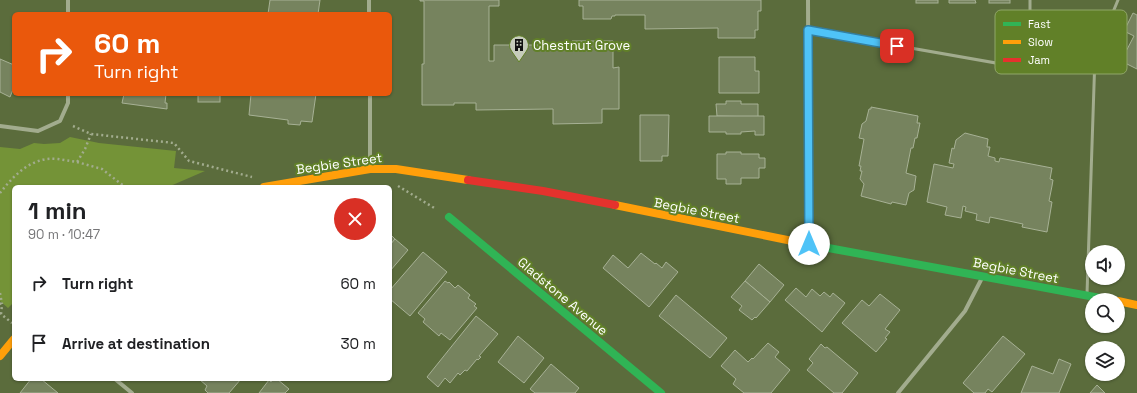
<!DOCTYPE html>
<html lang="en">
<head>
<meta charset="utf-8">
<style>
  :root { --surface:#fff; --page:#f6f6f6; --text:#202124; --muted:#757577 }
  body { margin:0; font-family:"Space Grotesk",sans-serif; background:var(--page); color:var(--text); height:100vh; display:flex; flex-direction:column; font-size:15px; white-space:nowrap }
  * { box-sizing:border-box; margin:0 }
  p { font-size:13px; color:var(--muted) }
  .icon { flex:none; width:22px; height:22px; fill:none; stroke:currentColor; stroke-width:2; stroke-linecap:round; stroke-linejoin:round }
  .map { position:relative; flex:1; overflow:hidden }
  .drawer { position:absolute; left:12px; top:185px; width:380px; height:196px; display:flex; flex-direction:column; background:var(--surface); border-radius:6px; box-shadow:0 1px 3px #0004 }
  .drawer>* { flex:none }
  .banner { position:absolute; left:12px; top:12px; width:380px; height:84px; border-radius:6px; box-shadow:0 1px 3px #0004; background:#ea580c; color:#fff; overflow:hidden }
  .fabs { position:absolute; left:1085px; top:245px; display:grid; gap:8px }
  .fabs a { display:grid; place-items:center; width:40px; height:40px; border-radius:50%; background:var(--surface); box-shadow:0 1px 3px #0004; font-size:20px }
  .pin { position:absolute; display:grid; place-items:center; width:34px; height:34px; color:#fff; margin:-17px; border-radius:8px; box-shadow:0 2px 6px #0006 }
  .me { position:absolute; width:44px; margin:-22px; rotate:0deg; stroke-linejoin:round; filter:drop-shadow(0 0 3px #0008) }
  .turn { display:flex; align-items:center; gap:14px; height:84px; padding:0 16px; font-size:18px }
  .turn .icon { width:52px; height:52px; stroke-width:2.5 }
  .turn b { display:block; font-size:28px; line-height:34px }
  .round { display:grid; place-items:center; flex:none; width:42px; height:42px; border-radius:21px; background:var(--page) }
  .headline { display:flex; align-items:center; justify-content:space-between; height:68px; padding:0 16px }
  h1 { font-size:24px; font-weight:700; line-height:30px }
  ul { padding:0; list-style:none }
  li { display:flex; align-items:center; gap:12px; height:60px; padding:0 16px }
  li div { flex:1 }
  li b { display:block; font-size:15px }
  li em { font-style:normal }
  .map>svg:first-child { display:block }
  .green { fill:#749337 }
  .building { fill:#76835e; stroke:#a7b195 }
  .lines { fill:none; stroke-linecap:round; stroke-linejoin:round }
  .path { stroke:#a2ac8e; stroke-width:2.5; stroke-dasharray:2 3; stroke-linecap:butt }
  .lane { stroke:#a2ac8e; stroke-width:3 }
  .street { stroke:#a2ac8e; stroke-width:4 }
  .fast { stroke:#30b455; stroke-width:8 }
  .slow { stroke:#ff9f0a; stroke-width:8 }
  .jam { stroke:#e5322d; stroke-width:8 }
  .route-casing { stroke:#337fa1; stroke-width:10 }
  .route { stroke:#4fc3f7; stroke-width:7 }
  .labels { text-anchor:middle; stroke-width:4; stroke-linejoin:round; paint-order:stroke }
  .poi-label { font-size:13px; fill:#fff; stroke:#618028; text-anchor:start }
  .street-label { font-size:13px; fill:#fff; stroke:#618028 }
  .key { fill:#618028; stroke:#90a668; stroke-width:1 }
  .key-label { font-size:11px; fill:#fff }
</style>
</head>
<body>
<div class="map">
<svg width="1137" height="393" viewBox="0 0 1137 393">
  <rect width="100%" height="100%" fill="#5b6c3c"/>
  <polygon class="green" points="70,137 99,143 176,151 174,168 205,171 168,187 14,187 14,302 8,308 0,301 0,147 20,149 34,143 44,144 60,143"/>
  <g class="building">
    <polygon points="270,0 320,0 318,14 268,14"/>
    <polygon points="420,0 499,0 499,6 489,6 489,61 494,61 494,45 572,45 572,41 613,41 613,68 619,67 619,109 602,109 602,123 553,124 553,109 476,110 476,103 454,103 454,105 422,105 422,64 424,64 424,1 420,1"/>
    <polygon points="579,0 761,0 761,11 758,11 758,30 755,30 755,38 718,38 718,28 645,29 645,15 615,15 615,16 612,16 611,19 583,19 583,6 579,6"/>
    <rect x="916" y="0" width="22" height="3"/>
    <polygon points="949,0 975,0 976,3 949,3"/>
    <rect x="989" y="0" width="21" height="3"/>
    <polygon points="1133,13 1137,15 1137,69 1121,61 1134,36 1124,31"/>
    <polygon points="719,57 755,57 755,71 759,71 759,93 719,93"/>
    <polygon points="0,59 14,65 14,87 10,97 0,92"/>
    <polygon points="124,94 166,94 165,103 167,103 167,109 122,103"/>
    <rect x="198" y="94" width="22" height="8"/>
    <polygon points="251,94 316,94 312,122 301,121 300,125 288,124 288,120 249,115"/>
    <polygon points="726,101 741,101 741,104 758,104 758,117 717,116 716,104 726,104"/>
    <polygon points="871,107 918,116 917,123 920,123 917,138 915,138 913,148 911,148 906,173 916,176 914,190 909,193 906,205 892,202 891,204 861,196 864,184 860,179 862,171 860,171 861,166 859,166 864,139 859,138 862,124 866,121 869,109 871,109"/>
    <polygon points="640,115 669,115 668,156 662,156 662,161 640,161"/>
    <polygon points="709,116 764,116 764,135 755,135 755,131 741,132 741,134 726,134 726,132 709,132"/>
    <polygon points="965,133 988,139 987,147 990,147 988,156 995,158 995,161 999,162 1000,158 1052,168 1050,179 1053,180 1052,186 1049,201 1052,202 1047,232 1022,227 1023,224 990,217 989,223 976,220 977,214 965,211 966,207 963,206 961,218 945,215 947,207 927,202 934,164 953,168 954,164 949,163 952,148 954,149 956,140"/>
    <polygon points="726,152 741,152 741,154 759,154 759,158 765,158 765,168 759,168 759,178 741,178 741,184 726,184 726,179 717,179 717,154 726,154"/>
    <polygon points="390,234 395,239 390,245"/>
    <polygon points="395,239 408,250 390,271 390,245"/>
    <polygon points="423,252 447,272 410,316 390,299 390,290"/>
    <polygon points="641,253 655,264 656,263 662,268 666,262 678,272 649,307 603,268 613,255 628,268"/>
    <polygon points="759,264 784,285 770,302 745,281"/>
    <polygon points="445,281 448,283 449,282 455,288 458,285 470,295 468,298 476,304 474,306 477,308 450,340 441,333 439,336 423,322 425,319 418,313"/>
    <polygon points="745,281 770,302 756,318 755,317 752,320 739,310 742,306 731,297"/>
    <polygon points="796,288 806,297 812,289 820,296 824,292 830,297 833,293 845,303 822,332 785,300"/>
    <polygon points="880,294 900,310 885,329 890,332 885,338 887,339 876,352 842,323 862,300 869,306"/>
    <polygon points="676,295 727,338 710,358 659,316"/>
    <polygon points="476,316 498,334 479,356 481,357 478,360 477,359 467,371 465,370 460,375 458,373 450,383 445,378 438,387 427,377"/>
    <polygon points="518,336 544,358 524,383 498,362"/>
    <polygon points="1003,336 1025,354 992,392 988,389 985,393 974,393 963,383"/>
    <polygon points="768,343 779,352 775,357 790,370 771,393 744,393 733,384 736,379 721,366 735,350 748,362 752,358 753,359"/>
    <polygon points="821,344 825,348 827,347 858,373 842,393 834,393 807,370 813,363 809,359"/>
    <polygon points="1059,359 1071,364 1059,393 1021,393 1032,366 1053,374"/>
    <polygon points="551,364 579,388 575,393 535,393 530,389"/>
    <polygon points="31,379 41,379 58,393 20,393"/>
    <polygon points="199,379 241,379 229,393 208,393 205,390 207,386"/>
    <polygon points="273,379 277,379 289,389 285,393 259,393 269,380 271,382"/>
    <polygon points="1097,385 1105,393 1090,393"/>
  </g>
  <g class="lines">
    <g class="path">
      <polyline points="73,126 91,134 174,143 189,161 252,177"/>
      <polyline points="77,162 102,169 125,187"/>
      <polyline points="398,186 436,209"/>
      <path d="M0,193C14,175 32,156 58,159C64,160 70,161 77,162L85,149L91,134"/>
      <polyline points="0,293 2,304"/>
      <polyline points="0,303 2,305 1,314 12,323"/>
    </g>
    <g class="lane">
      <polyline points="808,30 1030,69 1030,0"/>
      <polyline points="1087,294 1095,56 1118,0"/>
    </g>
    <g class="street">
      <polyline points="369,0 369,14"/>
      <polyline points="808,0 809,244"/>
      <polyline points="68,14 68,0"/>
      <polyline points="370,94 370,169"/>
      <polyline points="0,126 38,131 60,121 68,103 68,94"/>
      <polyline points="115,379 132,393"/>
      <polyline points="898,393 965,311 983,276"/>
    </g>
    <g class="fast">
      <polyline points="449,217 661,393"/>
      <polyline points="812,245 1111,300"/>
    </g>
    <g class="slow">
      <polyline points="264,187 370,169 396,169 468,180"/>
      <polyline points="615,205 812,245"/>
      <polyline points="1118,301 1137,305"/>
      <polyline points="0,356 14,339"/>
    </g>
    <polyline class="jam" points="468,180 543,191 615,205"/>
  </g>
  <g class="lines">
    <g class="route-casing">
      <polyline id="route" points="809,244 808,30 897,46"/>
    </g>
    <use href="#route" class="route"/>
  </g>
  <defs>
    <g id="building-pin" transform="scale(1)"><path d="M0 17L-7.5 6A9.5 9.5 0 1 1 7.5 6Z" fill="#c6ccbb" stroke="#618028"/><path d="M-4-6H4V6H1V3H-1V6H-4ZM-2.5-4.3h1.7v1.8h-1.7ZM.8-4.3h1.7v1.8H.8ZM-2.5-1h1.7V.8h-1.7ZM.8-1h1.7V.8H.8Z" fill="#111"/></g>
  </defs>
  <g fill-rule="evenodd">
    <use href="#building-pin" x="519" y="45"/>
  </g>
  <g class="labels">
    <g class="poi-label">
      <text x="533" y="50">Chestnut Grove</text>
    </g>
    <g class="street-label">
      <text transform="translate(339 163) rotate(-8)" y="5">Begbie Street</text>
      <text transform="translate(697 210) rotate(11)" y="5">Begbie Street</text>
      <text transform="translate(1016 270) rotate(11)" y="5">Begbie Street</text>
      <text transform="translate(563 296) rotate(40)" y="5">Gladstone Avenue</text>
    </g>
  </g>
  <rect x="995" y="10" width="132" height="64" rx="6" class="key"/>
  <rect x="1003" y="22" width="18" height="4" fill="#30b455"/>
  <rect x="1003" y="40" width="18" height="4" fill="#ff9f0a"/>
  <rect x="1003" y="58" width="18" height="4" fill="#e5322d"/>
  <g class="key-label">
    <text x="1028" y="28">Fast</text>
    <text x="1028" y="46">Slow</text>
    <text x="1028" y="64">Jam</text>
  </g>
</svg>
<div class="fabs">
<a><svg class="icon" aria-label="sound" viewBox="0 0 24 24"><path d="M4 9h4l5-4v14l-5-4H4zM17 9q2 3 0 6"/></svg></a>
<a><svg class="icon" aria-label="search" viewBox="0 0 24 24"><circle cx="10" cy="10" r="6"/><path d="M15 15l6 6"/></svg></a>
<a><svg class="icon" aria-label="layers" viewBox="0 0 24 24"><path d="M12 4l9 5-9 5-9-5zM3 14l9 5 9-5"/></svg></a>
</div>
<div class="pin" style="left:897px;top:46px;background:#d93025"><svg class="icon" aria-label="arrive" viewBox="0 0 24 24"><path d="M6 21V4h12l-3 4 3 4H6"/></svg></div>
<svg class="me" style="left:809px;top:244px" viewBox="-20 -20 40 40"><circle r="19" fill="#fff"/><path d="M0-13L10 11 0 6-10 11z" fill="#4fc3f7"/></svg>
<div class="banner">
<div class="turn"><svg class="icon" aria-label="right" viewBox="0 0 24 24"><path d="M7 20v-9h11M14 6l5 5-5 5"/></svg><div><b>60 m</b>Turn right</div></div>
</div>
<section class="drawer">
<div class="headline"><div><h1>1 min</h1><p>90 m · 10:47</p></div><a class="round" style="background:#d93025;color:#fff"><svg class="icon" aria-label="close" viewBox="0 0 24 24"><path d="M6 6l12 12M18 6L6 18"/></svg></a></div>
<ul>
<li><svg class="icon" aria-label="right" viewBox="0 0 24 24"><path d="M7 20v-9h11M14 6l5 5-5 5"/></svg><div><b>Turn right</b></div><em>60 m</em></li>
<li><svg class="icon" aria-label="arrive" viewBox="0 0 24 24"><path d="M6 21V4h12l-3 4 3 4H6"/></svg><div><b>Arrive at destination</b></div><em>30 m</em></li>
</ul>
</section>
</div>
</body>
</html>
